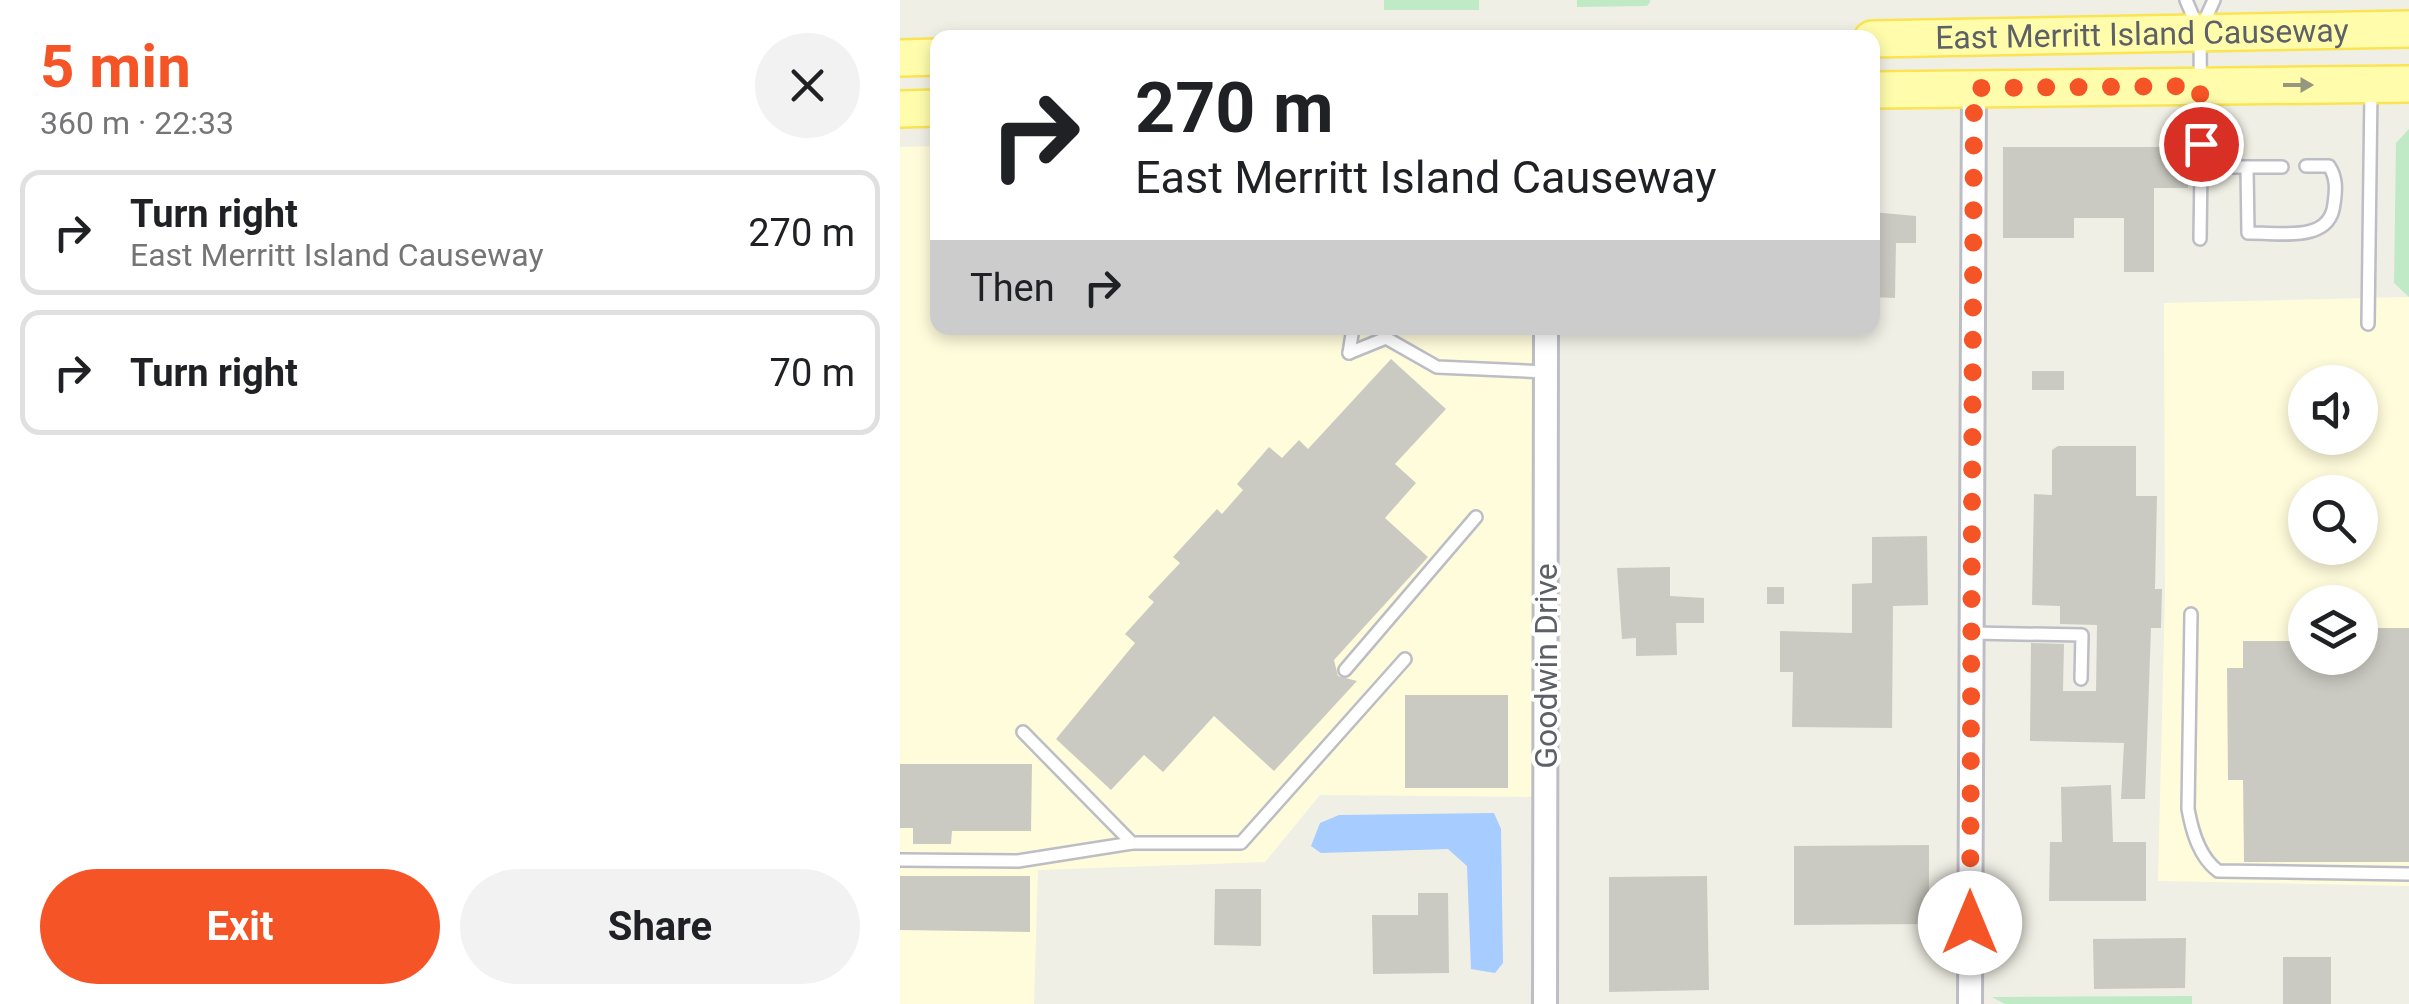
<!DOCTYPE html>
<html lang="en">
<head>
<meta charset="utf-8">
<style>
  :root { --surface:#fff; --page:#f2f2f2; --text:#202124; --muted:#757577; --line:#e0e0e0; --accent:#f55426 }
  body { margin:0; font-family:Roboto,sans-serif; background:var(--page); color:var(--text); height:100vh; display:flex; flex-direction:column; font-size:38px; white-space:nowrap }
  * { box-sizing:border-box; margin:0 }
  p { font-size:32px; color:var(--muted) }
  .icon { flex:none; width:55px; height:55px; fill:none; stroke:currentColor; stroke-width:2; stroke-linecap:round; stroke-linejoin:round }
  .map { position:relative; flex:1; overflow:hidden }
  .side { display:flex; flex-direction:column; background:var(--surface); width:900px }
  .side>* { flex:none }
  .guide { position:absolute; left:30px; top:30px; width:950px; height:305px; border-radius:20px; box-shadow:0 5px 15px #0003; background:#fff; color:var(--text); overflow:hidden }
  .tools { position:absolute; left:1388px; top:365px; display:grid; gap:20px }
  .tools a { display:grid; place-items:center; width:90px; height:90px; border-radius:50%; background:var(--surface); box-shadow:0 5px 15px #0003; font-size:50px }
  .pin { position:absolute; display:grid; place-items:center; width:85px; height:85px; color:#fff; margin:-42px; border:5px solid #fff; border-radius:50%; box-shadow:0 2px 10px #0007 }
  .me { position:absolute; width:110px; margin:-55px; rotate:0deg; stroke-linejoin:round; filter:drop-shadow(0 0 8px #0008) }
  .turn { display:flex; align-items:center; gap:35px; height:210px; padding:0 40px; font-size:45px }
  .turn .icon { width:130px; height:130px; stroke-width:2.5 }
  .turn b { display:block; font-size:70px; line-height:85px }
  .then { display:flex; align-items:center; height:95px; padding:0 40px; background:#0003; gap:20px; font-size:38px }
  .round { display:grid; place-items:center; flex:none; width:105px; height:105px; border-radius:52px; background:var(--page) }
  .headline { display:flex; align-items:center; justify-content:space-between; height:170px; padding:0 40px }
  h1 { font-size:60px; font-weight:700; line-height:75px; color:var(--accent) }
  .primary-button { display:flex; gap:20px; margin-top:auto; padding:20px 40px }
  .primary-button a { flex:1; height:115px; border-radius:60px; background:var(--accent); color:#fff; font-size:40px; font-weight:700; line-height:115px; text-align:center }
  .primary-button a+a { background:var(--page); color:var(--text) }
  ul { padding:0; list-style:none }
  li { display:flex; align-items:center; gap:30px; height:125px; margin:0 20px 15px; padding:0 20px; border:5px solid var(--line); border-radius:20px }
  li div { flex:1 }
  li b { display:block; font-size:38px }
  li em { font-style:normal }
  main { display:flex; flex:1; min-height:0 }
  .map>svg:first-child { display:block }
  .commercial { fill:#fffcdc; fill-rule:evenodd }
  .green { fill:#c0e9c6 }
  .water { fill:#a7ccff }
  .building { fill:#cbcac2 }
  .lines { fill:none; stroke-linecap:round; stroke-linejoin:round }
  .lane-casing { stroke:#bdbec5; stroke-width:16 }
  .street-casing { stroke:#bdbec5; stroke-width:28 }
  .primary-casing { stroke:#fbe454; stroke-width:40 }
  .lane { stroke:#fff; stroke-width:11 }
  .street { stroke:#fff; stroke-width:22 }
  .primary { stroke:#fffdac; stroke-width:35 }
  .oneway { fill:#96977f }
  .route { stroke:#f55426; stroke-width:18; stroke-dasharray:0 32.4 }
  .labels { text-anchor:middle; stroke-width:8; stroke-linejoin:round; paint-order:stroke }
  .street-label { font-size:32px; fill:#5d6067; stroke:#fff }
</style>
</head>
<body>
<main>
<section class="side">
<div class="headline"><div><h1>5 min</h1><p>360 m · 22:33</p></div><a class="round"><svg class="icon" aria-label="close" viewBox="0 0 24 24"><path d="M6 6l12 12M18 6L6 18"/></svg></a></div>
<ul>
<li><svg class="icon" aria-label="right" viewBox="0 0 24 24"><path d="M7 20v-9h11M14 6l5 5-5 5"/></svg><div><b>Turn right</b><p>East Merritt Island Causeway</p></div><em>270 m</em></li>
<li><svg class="icon" aria-label="right" viewBox="0 0 24 24"><path d="M7 20v-9h11M14 6l5 5-5 5"/></svg><div><b>Turn right</b></div><em>70 m</em></li>
</ul>
<div class="primary-button"><a>Exit</a><a>Share</a></div>
</section>
<div class="map">
<svg width="1509" height="1004" viewBox="0 0 1509 1004">
  <rect width="100%" height="100%" fill="#f0efe5"/>
  <g class="commercial">
    <polygon points="37,146 38,328 644,328 646,797 420,795 365,862 138,870 134,1004 0,1004 0,147"/>
    <path d="M1509,297V886L1258,881L1265,595L1264,303ZM1405,382H1460V438H1405ZM1405,492H1460V548H1405ZM1405,602H1460V658H1405Z"/>
  </g>
  <g class="green">
    <rect x="484" y="0" width="95" height="10"/>
    <polygon points="677,0 750,0 750,2 747,6 677,7"/>
    <polygon points="1509,129 1509,297 1494,283 1496,143"/>
    <polygon points="1292,996 1292,1004 1105,1004 1092,997"/>
  </g>
  <polygon class="water" points="594,813 601,829 603,963 595,973 571,969 567,866 548,849 421,853 411,846 420,823 439,815"/>
  <g class="building">
    <polygon points="1103,147 1288,147 1288,188 1254,188 1254,272 1224,272 1224,218 1174,218 1174,238 1103,238"/>
    <polygon points="972,212 1016,216 1016,243 996,243 995,298 972,297"/>
    <polygon points="491,359 546,409 495,464 516,483 485,518 528,557 434,660 438,676 457,681 374,771 314,716 263,772 244,755 211,790 156,739 235,643 225,634 254,602 248,597 280,563 273,557 317,509 322,514 343,490 337,484 369,447 382,458 399,440 408,449"/>
    <rect x="1132" y="371" width="32" height="19"/>
    <polygon points="1158,446 1236,446 1236,496 1257,496 1255,589 1262,589 1261,628 1251,628 1245,799 1221,799 1224,743 1130,741 1131,643 1164,644 1163,691 1196,691 1197,625 1160,624 1160,606 1132,605 1134,494 1152,495 1152,450"/>
    <polygon points="1027,536 1028,605 993,606 992,728 892,727 893,672 880,672 880,631 952,633 952,584 972,583 972,537"/>
    <polygon points="770,567 770,596 804,598 804,623 776,623 777,655 736,656 736,638 722,639 717,568"/>
    <rect x="867" y="587" width="17" height="17"/>
    <polygon points="1471,628 1509,628 1509,862 1344,862 1343,780 1328,780 1327,668 1343,668 1343,641 1405,641 1405,658 1460,658 1460,641 1471,641"/>
    <rect x="505" y="695" width="103" height="93"/>
    <polygon points="0,764 132,764 131,831 52,831 51,844 13,844 13,828 0,828"/>
    <polygon points="1211,785 1213,842 1246,842 1246,901 1149,901 1150,842 1162,842 1161,787"/>
    <polygon points="1029,845 1029,924 894,925 894,846"/>
    <polygon points="0,876 130,876 130,932 0,930"/>
    <polygon points="807,876 809,990 709,992 709,877"/>
    <polygon points="315,889 361,889 361,946 314,945"/>
    <polygon points="518,893 548,893 549,973 473,974 472,915 518,915"/>
    <polygon points="1286,938 1285,988 1194,989 1193,939"/>
    <rect x="1383" y="957" width="48" height="47"/>
  </g>
  <g class="lines">
    <g class="lane-casing">
      <g id="lane">
        <polyline points="1286,0 1298,28"/>
        <path d="M1314,0L1300,31L1301,167H1347L1348,233C1378,232 1430,244 1434,204C1436,190 1437,178 1429,166H1406"/>
        <polyline points="1347,167 1382,167"/>
        <polyline points="1300,239 1301,167"/>
        <polyline points="1468,324 1471,89"/>
        <polyline points="486,338 537,367 646,372"/>
        <polyline points="449,353 486,338"/>
        <polyline points="449,353 453,328"/>
        <path d="M1291,614L1288,809C1292,831 1299,857 1318,871L1509,874"/>
        <polyline points="1072,633 1182,635 1181,679"/>
        <polyline points="445,670 576,517"/>
        <polyline points="123,732 232,843 341,843 505,659"/>
        <polyline points="0,860 118,861 232,843"/>
      </g>
    </g>
    <g class="street-casing">
      <g id="street">
        <polyline points="645,1004 646,328"/>
        <polyline points="1070,1004 1074,88"/>
      </g>
    </g>
    <g class="primary-casing">
      <g id="primary">
        <path id="s1" d="M972,39L1509,29"/>
        <polyline points="0,58 38,57"/>
        <polyline points="972,90 1509,84"/>
        <polyline points="0,109 38,108"/>
      </g>
    </g>
    <use href="#lane" class="lane"/>
    <use href="#street" class="street"/>
    <use href="#primary" class="primary"/>
  </g>
  <defs><path id="oneway-solid" d="M-6-.8H1V-3.2L6.5 0L1 3.2V.8H-6Z" transform="scale(2.5)"/></defs>
  <use class="oneway" href="#oneway-solid" transform="translate(1398 85)"/>
  <g class="lines">
    <polyline class="route" points="1070,923 1074,88 1300,86 1301,144"/>
  </g>
  <g class="labels">
    <g class="street-label">
      <text dy="11" stroke="none"><textPath href="#s1" startOffset="270">East Merritt Island Causeway</textPath></text>
      <text transform="translate(646 666) rotate(-90)" y="11">Goodwin Drive</text>
    </g>
  </g>
</svg>
<div class="tools">
<a><svg class="icon" aria-label="sound" viewBox="0 0 24 24"><path d="M4 9h4l5-4v14l-5-4H4zM17 9q2 3 0 6"/></svg></a>
<a><svg class="icon" aria-label="search" viewBox="0 0 24 24"><circle cx="10" cy="10" r="6"/><path d="M15 15l6 6"/></svg></a>
<a><svg class="icon" aria-label="layers" viewBox="0 0 24 24"><path d="M12 4l9 5-9 5-9-5zM3 14l9 5 9-5"/></svg></a>
</div>
<div class="pin" style="left:1301px;top:144px;background:#d93025"><svg class="icon" aria-label="arrive" viewBox="0 0 24 24"><path d="M6 21V4h12l-3 4 3 4H6"/></svg></div>
<svg class="me" style="left:1070px;top:923px" viewBox="-20 -20 40 40"><circle r="19" fill="#fff"/><path d="M0-13L10 11 0 6-10 11z" fill="#f55426"/></svg>
<div class="guide">
<div class="turn"><svg class="icon" aria-label="right" viewBox="0 0 24 24"><path d="M7 20v-9h11M14 6l5 5-5 5"/></svg><div><b>270 m</b>East Merritt Island Causeway</div></div>
<div class="then">Then<svg class="icon" aria-label="right" viewBox="0 0 24 24"><path d="M7 20v-9h11M14 6l5 5-5 5"/></svg></div>
</div>
</div>
</main>
</body>
</html>
